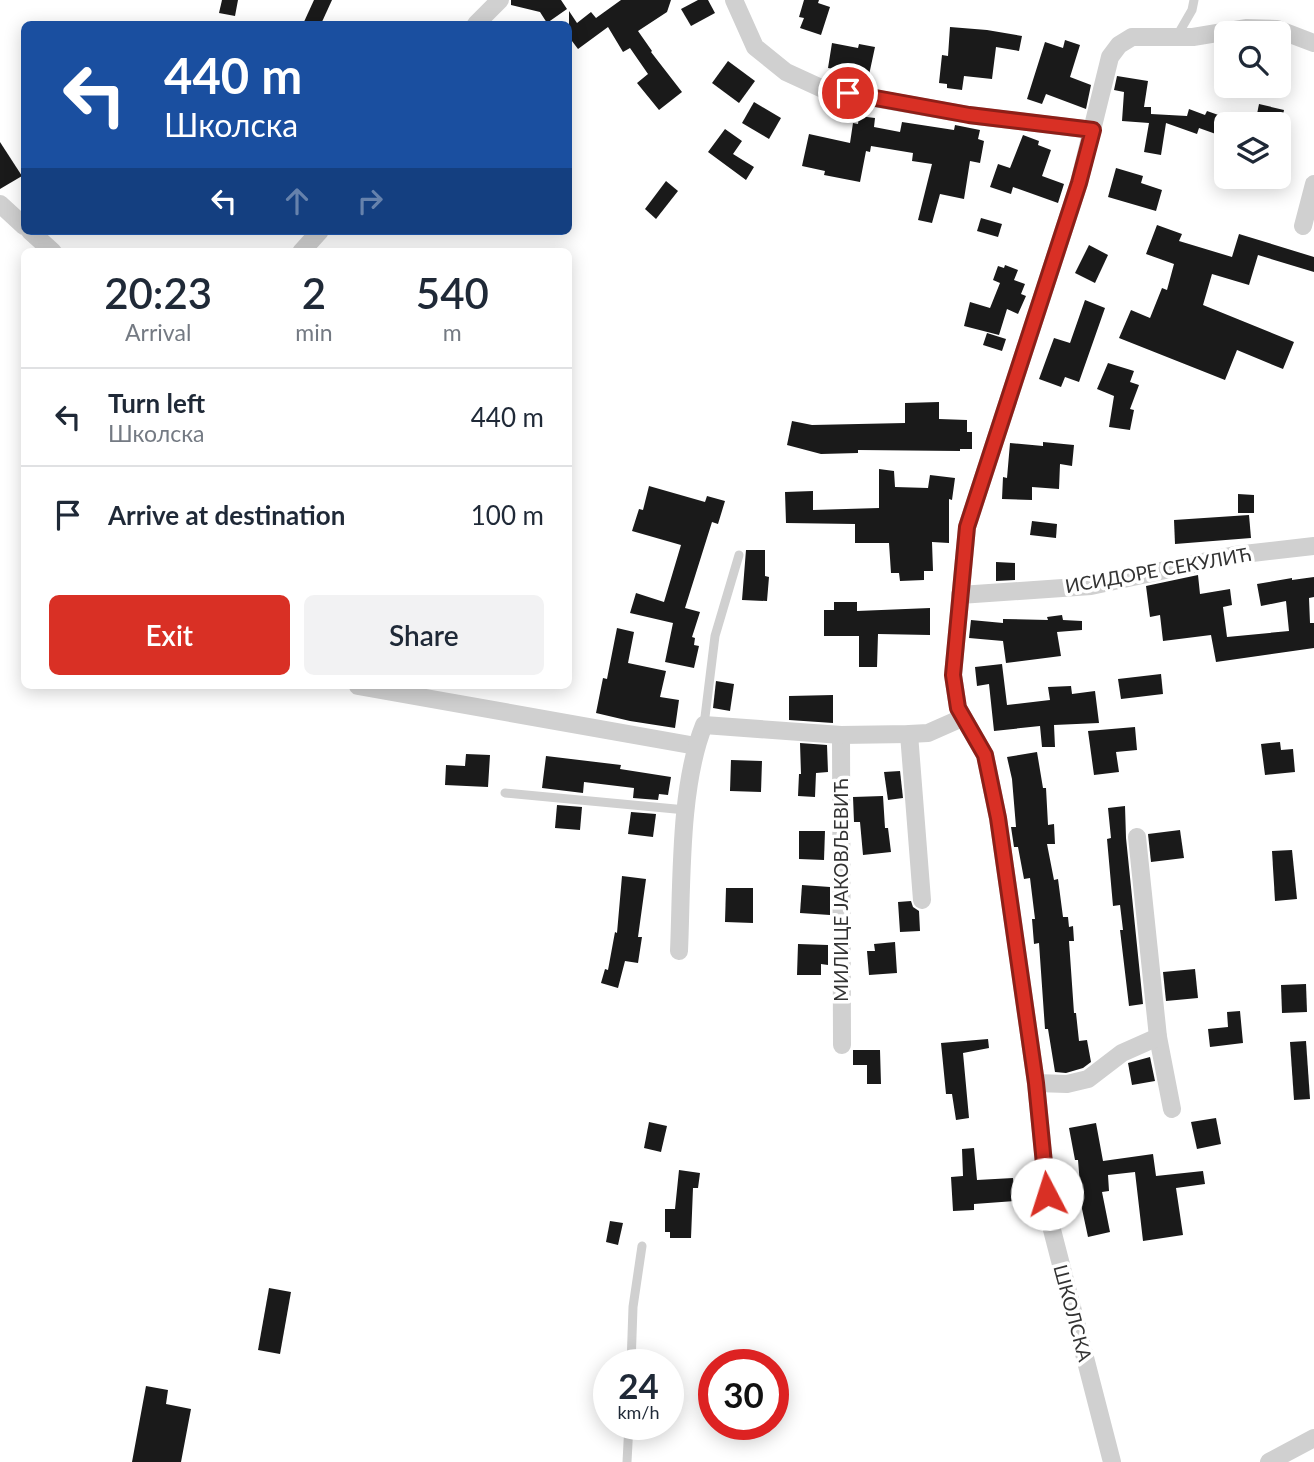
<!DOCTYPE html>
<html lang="en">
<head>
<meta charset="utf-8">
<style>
  :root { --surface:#fff; --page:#f2f2f3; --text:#1f2937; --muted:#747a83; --line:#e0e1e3; --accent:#d93025 }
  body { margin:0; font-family:Lato,sans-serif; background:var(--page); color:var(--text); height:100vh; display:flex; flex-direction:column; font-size:26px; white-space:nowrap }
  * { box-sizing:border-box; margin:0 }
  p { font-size:23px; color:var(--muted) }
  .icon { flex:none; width:38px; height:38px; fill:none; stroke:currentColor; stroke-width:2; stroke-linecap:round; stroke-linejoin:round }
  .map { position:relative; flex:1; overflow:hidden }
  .drawer { position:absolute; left:21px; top:248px; width:551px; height:441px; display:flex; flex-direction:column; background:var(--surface); border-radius:10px; box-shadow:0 4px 18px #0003 }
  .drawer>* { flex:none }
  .hud { position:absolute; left:21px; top:21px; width:551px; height:214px; border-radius:10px; box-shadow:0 4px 18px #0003; background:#1a4fa0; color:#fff; overflow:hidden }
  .tools { position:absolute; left:1214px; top:21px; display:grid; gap:14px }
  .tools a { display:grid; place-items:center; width:77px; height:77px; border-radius:10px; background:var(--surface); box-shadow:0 4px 18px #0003; font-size:35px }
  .speed { position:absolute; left:593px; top:1349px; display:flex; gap:14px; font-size:35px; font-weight:700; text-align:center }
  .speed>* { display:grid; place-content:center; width:91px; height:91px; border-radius:50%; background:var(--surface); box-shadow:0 4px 18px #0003; line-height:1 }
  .speed small { font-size:18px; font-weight:400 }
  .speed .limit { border:10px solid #d22; background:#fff; color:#111 }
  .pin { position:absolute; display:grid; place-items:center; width:60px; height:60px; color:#fff; margin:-30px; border:4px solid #fff; border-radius:50%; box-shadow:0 2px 7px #0007 }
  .me { position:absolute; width:77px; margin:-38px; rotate:355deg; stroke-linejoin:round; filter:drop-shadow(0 0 5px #0008) }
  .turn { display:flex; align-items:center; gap:24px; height:147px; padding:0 28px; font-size:32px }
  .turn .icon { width:91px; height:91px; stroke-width:2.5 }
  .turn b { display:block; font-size:49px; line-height:60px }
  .lanes { display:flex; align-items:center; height:66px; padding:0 28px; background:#0003; justify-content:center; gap:35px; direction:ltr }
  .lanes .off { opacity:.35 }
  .eta { display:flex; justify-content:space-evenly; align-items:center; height:119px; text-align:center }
  .eta b { font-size:42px; font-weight:600; line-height:49px }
  .button { display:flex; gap:14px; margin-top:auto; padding:14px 28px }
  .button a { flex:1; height:80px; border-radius:10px; background:var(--accent); color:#fff; font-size:28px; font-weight:600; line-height:80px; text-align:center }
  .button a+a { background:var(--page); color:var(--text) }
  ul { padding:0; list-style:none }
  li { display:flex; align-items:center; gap:21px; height:98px; padding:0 28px; border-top:2px solid var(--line) }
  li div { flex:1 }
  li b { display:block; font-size:26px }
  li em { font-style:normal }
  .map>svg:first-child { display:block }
  .building { fill:#1a1a1a }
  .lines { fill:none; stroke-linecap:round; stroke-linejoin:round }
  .lane { stroke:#d0d0d0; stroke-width:9 }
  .street { stroke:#d0d0d0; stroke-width:18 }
  .route-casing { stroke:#8d1f18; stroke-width:18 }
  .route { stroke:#d93025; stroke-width:12 }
  .labels { text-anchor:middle; stroke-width:7; stroke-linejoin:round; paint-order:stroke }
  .street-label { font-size:19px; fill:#333; stroke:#fff }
</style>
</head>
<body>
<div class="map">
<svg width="1314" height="1462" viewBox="0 0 1314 1462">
  <rect width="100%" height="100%" fill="#fff"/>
  <g class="building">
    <polygon points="222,0 238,0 235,16 219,13"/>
    <polygon points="314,0 332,0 321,24 303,24"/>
    <polygon points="511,0 561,0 567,9 547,23 540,12 511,5"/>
    <polygon points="621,0 671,0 667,12 638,31 652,51 651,52 682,92 659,110 637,83 648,74 630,48 623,52 608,27 578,49 569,37 569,11 577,23 591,12 596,18"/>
    <polygon points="698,0 708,0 715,13 691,26 681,9"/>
    <polygon points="804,0 819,0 818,3 830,7 821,35 800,28 804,18 799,17"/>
    <polygon points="950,27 987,30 1022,36 1019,51 996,47 992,79 964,76 962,90 947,88 947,84 939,83 942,55 948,56"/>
    <polygon points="1065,40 1080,45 1070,77 1091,85 1086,109 1046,94 1042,104 1027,99 1045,42 1063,48"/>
    <polygon points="832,43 858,48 859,44 875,47 869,75 828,68"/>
    <polygon points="728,61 755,81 739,103 712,83"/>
    <polygon points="1117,76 1148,81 1144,107 1151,107 1151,114 1187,116 1189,109 1205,115 1207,111 1227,118 1227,138 1199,128 1197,134 1166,123 1161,155 1144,152 1149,123 1122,121 1124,92 1114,90"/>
    <polygon points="754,102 781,118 769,139 742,123"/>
    <polygon points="1259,104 1284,110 1281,124 1255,124"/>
    <polygon points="859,116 875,118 874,127 900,132 902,122 954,130 955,125 980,130 978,139 984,141 980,163 970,161 964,199 940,194 932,223 918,220 932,164 912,161 913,153 871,146 870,152 866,151 860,182 824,175 825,171 802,166 809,134 850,143 853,123 858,124"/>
    <polygon points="725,129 742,141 733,154 754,167 746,180 708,152"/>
    <polygon points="1023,135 1039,141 1038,145 1051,150 1042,176 1064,184 1058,203 1013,187 1011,194 990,187 998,164 1010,168"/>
    <polygon points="0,142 22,176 0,189"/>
    <polygon points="1116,168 1143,176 1141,183 1162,190 1156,211 1108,197"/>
    <polygon points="666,181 678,191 656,219 645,209"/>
    <polygon points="981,218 1002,224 998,237 977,231"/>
    <polygon points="1157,225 1182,234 1179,241 1232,257 1239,234 1314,257 1314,272 1258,255 1249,285 1212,274 1203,305 1294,342 1283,369 1237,350 1225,380 1119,338 1131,310 1150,318 1162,288 1167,290 1174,264 1146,254"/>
    <polygon points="1089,245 1108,255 1095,283 1075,273"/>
    <polygon points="1005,265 1018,270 1014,280 1025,284 1021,294 1026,296 1018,314 1007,309 999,335 964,326 970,302 990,308 1000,283 993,280 998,266 1004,268"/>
    <polygon points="1085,300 1105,308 1079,382 1065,377 1061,387 1039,379 1054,338 1070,343"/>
    <polygon points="987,333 1006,339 1002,351 983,345"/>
    <polygon points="1108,363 1134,371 1130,382 1139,385 1130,409 1134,410 1130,430 1109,427 1114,396 1097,389"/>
    <polygon points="939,402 939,419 967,420 967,432 972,432 972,449 960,449 960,451 858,450 858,453 821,454 787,445 792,421 812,425 905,423 905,403"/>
    <polygon points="1043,442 1074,445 1072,466 1060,464 1059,489 1032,487 1032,500 1002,499 1003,477 1007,478 1010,443 1043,446"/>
    <polygon points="879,469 894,471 895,487 928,488 930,475 955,478 952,500 949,499 949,543 932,542 933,571 924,571 924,580 900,581 899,573 891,573 889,543 855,543 855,524 786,523 785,492 813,491 813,510 879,508"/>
    <polygon points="649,486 705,502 707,496 725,501 718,524 712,522 685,608 700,612 692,637 695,638 694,645 699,646 694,668 665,662 673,623 630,613 636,593 664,602 681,545 632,531 639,509 643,510"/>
    <polygon points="1238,494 1254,495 1254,513 1238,513"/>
    <polygon points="1249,515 1251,538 1175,544 1174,520"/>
    <polygon points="1032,521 1057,524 1056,538 1030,535"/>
    <polygon points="746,550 765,550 765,576 769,577 767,601 742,600"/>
    <polygon points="996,562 1015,563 1015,580 996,581"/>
    <polygon points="1198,575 1200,594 1230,589 1232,605 1223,607 1227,637 1289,631 1286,601 1261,606 1257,584 1292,578 1292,580 1314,577 1314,597 1309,598 1310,623 1314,623 1314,648 1216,662 1211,635 1163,641 1160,615 1150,617 1146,586"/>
    <polygon points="834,602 857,602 857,611 930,608 930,635 878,634 877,667 859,667 859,636 824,636 824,610 834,610"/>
    <polygon points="1062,615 1063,620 1082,621 1082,630 1057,632 1061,656 1006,663 1003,641 969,638 971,620 1003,623 1003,619 1048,620 1047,617"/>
    <polygon points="617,628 634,632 628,663 666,671 660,697 679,700 675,728 630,721 596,713 603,678 607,679"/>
    <polygon points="1002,664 1007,705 1050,700 1048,687 1071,686 1072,694 1095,691 1099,723 1054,725 1055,747 1042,747 1040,726 994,731 989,684 977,686 975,667"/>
    <polygon points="1161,674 1163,694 1121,699 1118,679"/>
    <polygon points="716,681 734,684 730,711 713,708"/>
    <polygon points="833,695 833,723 789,720 789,696"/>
    <polygon points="1135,727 1137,750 1116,752 1119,772 1094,775 1088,731"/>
    <polygon points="1280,742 1281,750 1293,749 1295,772 1265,775 1261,744"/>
    <polygon points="800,743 827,745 828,772 816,773 815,797 798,796 799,774 801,774"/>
    <polygon points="1037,752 1043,788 1046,788 1048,825 1054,824 1055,844 1047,844 1054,880 1058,879 1063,917 1068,917 1069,927 1073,926 1074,941 1069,941 1074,1013 1076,1013 1079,1041 1087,1040 1091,1062 1083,1068 1066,1073 1055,1072 1048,1029 1045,1029 1039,943 1034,944 1032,919 1035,919 1030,878 1024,879 1018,847 1014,847 1011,827 1016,827 1012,779 1007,757"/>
    <polygon points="466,754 490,755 488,787 445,785 446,765 465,766"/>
    <polygon points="546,756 621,765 620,769 671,777 668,795 659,794 658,800 633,798 634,788 584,782 583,793 542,788"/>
    <polygon points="731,760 762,761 761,792 730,791"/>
    <polygon points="900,771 903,798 888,800 884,772"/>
    <polygon points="883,796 885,828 888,828 891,852 863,855 860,822 854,822 853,797"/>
    <polygon points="557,805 582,807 580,830 555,828"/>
    <polygon points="1125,806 1126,838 1143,1004 1129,1006 1120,930 1123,930 1120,905 1113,906 1107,839 1111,838 1108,808"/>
    <polygon points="631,812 656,814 653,837 628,834"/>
    <polygon points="1180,830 1184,858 1151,862 1148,834"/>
    <polygon points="799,831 825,831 824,860 799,859"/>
    <polygon points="1292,850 1297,899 1275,901 1272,851"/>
    <polygon points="622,876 646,879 638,937 642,937 638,963 625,961 618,988 601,983 605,969 608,970 615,932 617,933"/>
    <polygon points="802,885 830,887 830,915 800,913"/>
    <polygon points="726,888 753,888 753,923 725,922"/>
    <polygon points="911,901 913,907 919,911 920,931 900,932 898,902"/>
    <polygon points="895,942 897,973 869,975 867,951 875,951 874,944"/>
    <polygon points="798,944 828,945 828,965 821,964 821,975 797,975"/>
    <polygon points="1195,969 1198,998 1166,1001 1163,972"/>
    <polygon points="1306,984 1307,1012 1282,1013 1281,985"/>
    <polygon points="1240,1011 1243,1043 1210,1047 1208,1029 1228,1027 1227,1012"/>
    <polygon points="988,1039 989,1048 963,1053 969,1118 956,1120 952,1094 946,1094 941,1043"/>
    <polygon points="1306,1041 1310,1099 1294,1100 1290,1042"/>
    <polygon points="853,1050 880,1050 881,1084 867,1084 867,1065 853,1065"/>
    <polygon points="1150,1057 1155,1081 1132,1085 1128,1063"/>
    <polygon points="1216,1118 1221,1144 1197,1149 1191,1122"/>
    <polygon points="649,1122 667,1126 661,1152 644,1148"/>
    <polygon points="1096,1123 1103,1161 1153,1154 1156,1176 1203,1171 1205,1184 1176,1188 1183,1235 1143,1241 1135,1172 1108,1175 1109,1191 1102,1192 1110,1232 1088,1237 1082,1209 1078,1160 1075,1160 1069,1128"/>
    <polygon points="974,1148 977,1180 1013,1178 1015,1201 974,1204 974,1210 953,1211 951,1177 963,1176 962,1149"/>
    <polygon points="679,1170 700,1173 698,1188 693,1188 691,1238 670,1238 670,1232 665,1232 665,1209 675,1209"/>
    <polygon points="610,1221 623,1223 618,1245 606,1242"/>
    <polygon points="269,1288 291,1292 280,1354 258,1350"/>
    <polygon points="146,1386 168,1390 166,1404 191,1409 181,1462 132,1462"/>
  </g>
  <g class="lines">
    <g class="lane">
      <polyline points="1177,36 1192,10 1194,0"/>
      <polyline points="704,725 715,636 739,555"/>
      <polyline points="505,793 686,810"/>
      <polyline points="631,1365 633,1307 642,1246"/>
      <polyline points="627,1462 629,1424"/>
    </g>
    <g class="street">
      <polyline points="734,0 755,47 786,72 823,89 969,115 1092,130 1079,183 967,527 953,675 958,708 985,755 998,818 1036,1083 1050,1222 1112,1462"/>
      <polyline points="476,24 500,0"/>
      <polyline points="1092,130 1110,57 1119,45 1132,37 1193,37 1247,28 1277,29 1314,43"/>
      <polyline points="0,204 24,226"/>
      <polyline points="1303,226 1314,184"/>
      <polyline points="30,231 53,252"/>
      <polyline points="301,252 320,231"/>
      <polyline points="960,595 1091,586 1235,555 1314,546"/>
      <polyline points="358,686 696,746"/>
      <polyline points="909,734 922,900"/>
      <polyline points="841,735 842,1045"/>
      <polyline points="1137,837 1158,1037 1172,1109"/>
      <path d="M679,951C682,884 679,787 704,725L841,735L909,734L928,733L962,718"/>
      <polyline points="1036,1083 1067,1084 1088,1079 1122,1053 1158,1037"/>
      <polyline points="1269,1462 1314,1438"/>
    </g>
  </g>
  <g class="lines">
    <g class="route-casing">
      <polyline id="route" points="848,93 969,115 1093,130 1079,183 967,527 953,675 958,708 985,755 998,818 1036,1083 1047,1194"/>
    </g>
    <use href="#route" class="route"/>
  </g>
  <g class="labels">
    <g class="street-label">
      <text transform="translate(1158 570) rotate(-10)" y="7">ИСИДОРЕ СЕКУЛИЋ</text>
      <text transform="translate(841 890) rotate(-90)" y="7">МИЛИЦЕ ЈАКОВЉЕВИЋ</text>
      <text transform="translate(1073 1313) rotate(75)" y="7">ШКОЛСКА</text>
    </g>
  </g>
</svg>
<div class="tools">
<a><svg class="icon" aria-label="search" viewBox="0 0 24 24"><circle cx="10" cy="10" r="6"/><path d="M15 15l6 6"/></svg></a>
<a><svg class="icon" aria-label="layers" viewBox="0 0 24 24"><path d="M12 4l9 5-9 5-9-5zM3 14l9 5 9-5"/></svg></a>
</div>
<div class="speed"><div>24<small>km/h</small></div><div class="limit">30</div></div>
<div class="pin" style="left:848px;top:93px;background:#d93025"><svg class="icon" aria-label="arrive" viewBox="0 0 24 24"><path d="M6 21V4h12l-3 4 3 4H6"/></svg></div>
<svg class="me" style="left:1047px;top:1194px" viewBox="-20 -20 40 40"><circle r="19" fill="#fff"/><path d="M0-13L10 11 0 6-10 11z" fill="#d93025"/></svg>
<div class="hud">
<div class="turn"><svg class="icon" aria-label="left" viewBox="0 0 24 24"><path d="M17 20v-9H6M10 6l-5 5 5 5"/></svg><div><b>440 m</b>Школска</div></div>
<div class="lanes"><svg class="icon" aria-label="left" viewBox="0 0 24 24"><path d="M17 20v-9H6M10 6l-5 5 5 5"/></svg><svg class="icon off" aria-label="ahead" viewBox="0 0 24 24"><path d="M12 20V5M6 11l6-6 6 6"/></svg><svg class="icon off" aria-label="right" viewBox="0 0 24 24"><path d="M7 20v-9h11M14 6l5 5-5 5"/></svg></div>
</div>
<section class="drawer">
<div class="eta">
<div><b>20:23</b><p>Arrival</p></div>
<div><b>2</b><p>min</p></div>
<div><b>540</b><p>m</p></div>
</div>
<ul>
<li><svg class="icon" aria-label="left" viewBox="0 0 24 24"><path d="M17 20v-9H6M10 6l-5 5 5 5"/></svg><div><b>Turn left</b><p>Школска</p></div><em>440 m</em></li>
<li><svg class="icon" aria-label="arrive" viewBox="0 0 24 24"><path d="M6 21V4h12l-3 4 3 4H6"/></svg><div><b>Arrive at destination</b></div><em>100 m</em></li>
</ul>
<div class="button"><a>Exit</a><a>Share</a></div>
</section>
</div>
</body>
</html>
